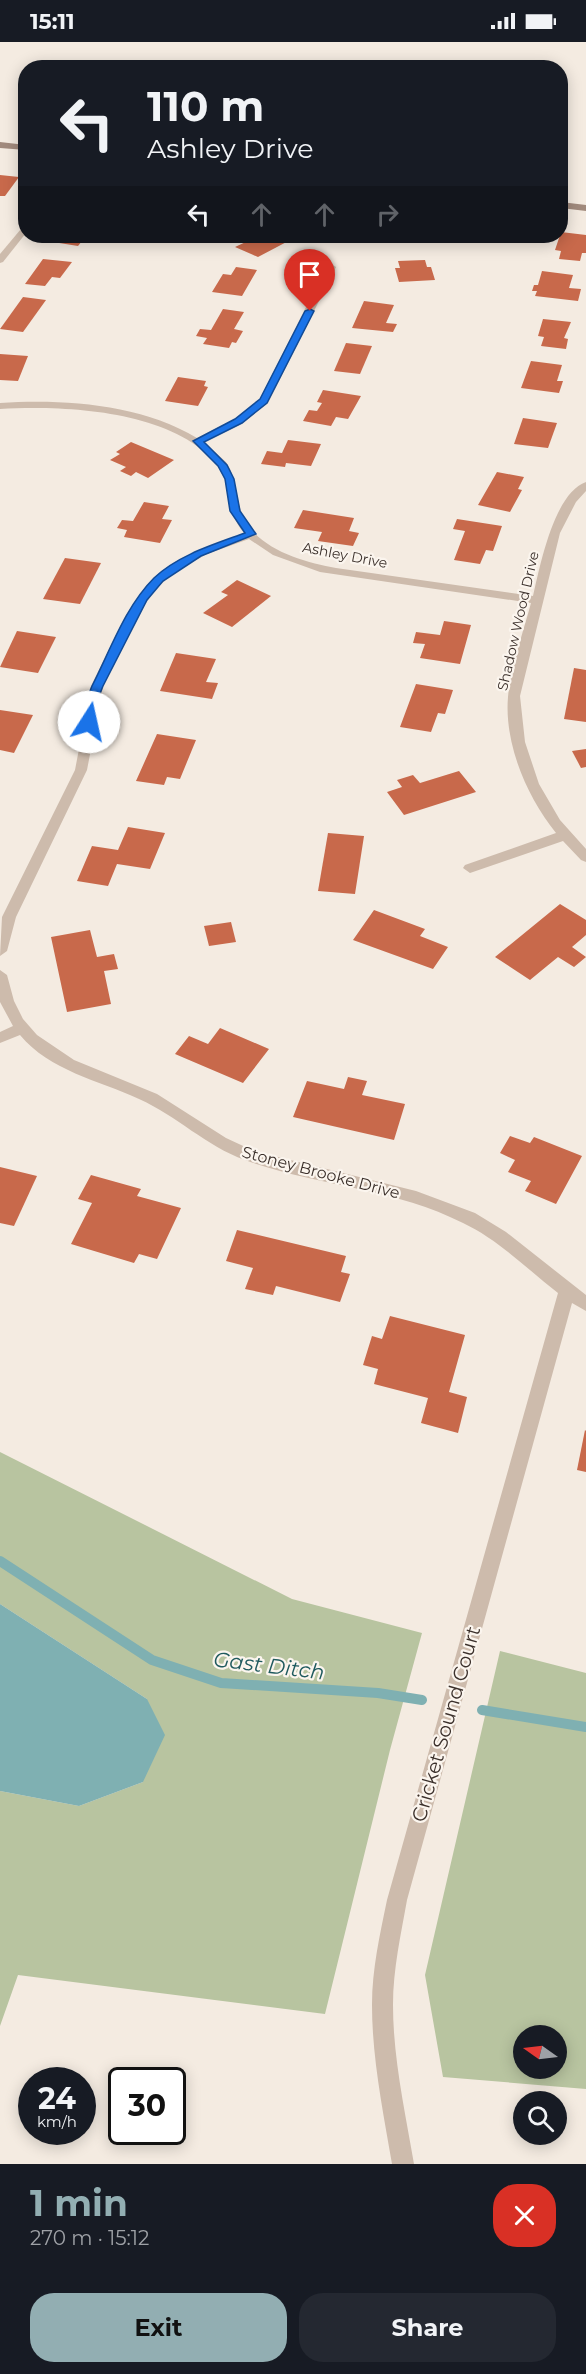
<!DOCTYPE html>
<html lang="en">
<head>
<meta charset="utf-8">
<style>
  :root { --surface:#171b24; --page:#242831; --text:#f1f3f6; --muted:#9ea1a6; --accent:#92aeb2 }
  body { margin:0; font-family:Montserrat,sans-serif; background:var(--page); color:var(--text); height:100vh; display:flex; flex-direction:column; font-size:22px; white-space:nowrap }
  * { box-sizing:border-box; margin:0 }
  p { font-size:20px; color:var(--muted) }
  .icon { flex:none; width:33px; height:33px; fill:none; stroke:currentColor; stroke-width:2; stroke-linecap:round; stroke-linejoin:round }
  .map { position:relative; height:2122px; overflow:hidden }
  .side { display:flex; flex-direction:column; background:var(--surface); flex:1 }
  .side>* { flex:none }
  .guide { position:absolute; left:18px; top:18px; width:550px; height:183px; border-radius:24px; box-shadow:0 3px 15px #0003; background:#171b24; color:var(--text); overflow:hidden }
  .needle { width:39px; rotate:284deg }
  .buttons { position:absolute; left:513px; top:1983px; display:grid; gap:12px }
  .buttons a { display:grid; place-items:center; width:54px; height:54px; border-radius:50%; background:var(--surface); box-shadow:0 3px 15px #0003; font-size:30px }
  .speed { position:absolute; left:18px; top:2025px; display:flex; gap:12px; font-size:30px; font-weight:700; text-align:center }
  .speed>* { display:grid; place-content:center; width:78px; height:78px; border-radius:50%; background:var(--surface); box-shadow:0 3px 15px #0003; line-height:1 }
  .speed small { font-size:15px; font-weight:400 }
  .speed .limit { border:3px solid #111; border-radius:9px; background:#fff; color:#111 }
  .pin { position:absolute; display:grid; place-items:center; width:51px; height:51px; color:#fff; margin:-62px -26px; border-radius:50% 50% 50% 0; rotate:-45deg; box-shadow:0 0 6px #0007 }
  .pin .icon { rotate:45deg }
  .me { position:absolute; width:66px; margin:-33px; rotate:10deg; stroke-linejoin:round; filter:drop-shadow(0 0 4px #0008) }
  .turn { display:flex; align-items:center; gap:21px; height:126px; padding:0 30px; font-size:27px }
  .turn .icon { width:78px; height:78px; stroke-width:2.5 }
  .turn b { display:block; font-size:42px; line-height:51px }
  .lanes { display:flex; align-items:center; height:57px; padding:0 30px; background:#0003; justify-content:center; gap:30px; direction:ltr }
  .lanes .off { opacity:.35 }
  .round { display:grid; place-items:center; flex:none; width:63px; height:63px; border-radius:24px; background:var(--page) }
  .overview { display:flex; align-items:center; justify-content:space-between; height:102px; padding:0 30px }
  h1 { font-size:36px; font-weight:700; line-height:45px; color:var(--accent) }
  .cta { display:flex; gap:12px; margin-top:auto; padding:12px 30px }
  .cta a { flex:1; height:69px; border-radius:24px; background:var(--accent); color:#111; font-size:24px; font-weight:700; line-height:69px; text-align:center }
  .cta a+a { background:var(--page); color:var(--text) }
  .status { display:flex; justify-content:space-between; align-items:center; height:42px; padding:0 30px; background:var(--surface); direction:ltr }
  .status svg { height:16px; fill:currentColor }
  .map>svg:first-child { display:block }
  .green { fill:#b8c4a0; fill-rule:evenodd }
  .water { fill:#7fb0b2 }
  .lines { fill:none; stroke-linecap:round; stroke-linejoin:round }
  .stream { stroke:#7fb0b2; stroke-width:10 }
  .building { fill:#c8694b }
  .street { fill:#cdbbac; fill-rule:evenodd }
  .secondary { fill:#a18a7d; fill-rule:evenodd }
  .route { fill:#1a73e8; stroke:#114b97; stroke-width:1.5 }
  .labels { text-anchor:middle; stroke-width:4.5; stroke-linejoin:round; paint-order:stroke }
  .far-street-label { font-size:14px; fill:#3b302b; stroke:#fbf5ee }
  .street-label { font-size:16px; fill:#3b302b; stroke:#fbf5ee }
  .near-street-label { font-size:20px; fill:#3b302b; stroke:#fbf5ee }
  .near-water-label { font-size:21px; font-style:italic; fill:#1f5a5e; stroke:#fbf5ee }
</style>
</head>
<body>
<div class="status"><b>15:11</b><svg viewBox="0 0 49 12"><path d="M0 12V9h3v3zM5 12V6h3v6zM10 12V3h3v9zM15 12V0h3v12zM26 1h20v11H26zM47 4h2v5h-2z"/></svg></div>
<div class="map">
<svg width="586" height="2122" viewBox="0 0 586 2122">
  <rect width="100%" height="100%" fill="#f4ebe1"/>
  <g class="green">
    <polygon points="0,1410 292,1557 422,1591 390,1708 325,1972 18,1933 0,1984 0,1749 79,1764 143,1740 147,1657 0,1562"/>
    <path d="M500,1609L586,1631V2047L443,2035L425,1933ZM524,1994H556V2026H524Z"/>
  </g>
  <polygon class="water" points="0,1562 147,1657 165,1693 143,1740 79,1764 0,1749"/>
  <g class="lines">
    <g class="stream">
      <polyline points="0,1519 152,1618 221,1641 378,1651 422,1658"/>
      <polyline points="482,1668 586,1685"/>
    </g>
  </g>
  <g class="building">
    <polygon points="0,133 19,135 5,154 0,154"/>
    <polygon points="561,190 586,193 586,211 582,211 580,219 559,217 561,209 555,208"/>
    <polygon points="58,194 86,194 78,204 53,200"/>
    <polygon points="241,194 292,194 296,195 258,215 235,205 250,198"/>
    <polygon points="43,217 72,220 60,236 52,235 45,244 25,242"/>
    <polygon points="425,218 427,225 431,225 435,238 399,240 395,226 400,226 398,219"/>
    <polygon points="236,225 257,228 242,254 212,250 223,232 231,233"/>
    <polygon points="542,229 573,233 569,246 581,247 578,259 535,254 537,249 532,249 534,243 538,243"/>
    <polygon points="23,255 46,258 23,290 0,287"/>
    <polygon points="364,259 394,263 386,281 397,282 393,290 352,286"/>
    <polygon points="223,267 244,270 234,287 243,289 236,301 232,300 229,306 203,302 207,296 196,294 200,287 211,288"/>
    <polygon points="543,277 571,280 564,296 568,297 566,307 541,304 544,295 538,294"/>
    <polygon points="346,301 372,304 360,332 334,329"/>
    <polygon points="0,312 28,314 18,339 0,338"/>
    <polygon points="531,319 562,323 557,339 563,339 559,351 521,346"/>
    <polygon points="178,335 206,339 204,344 208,345 198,364 165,359"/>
    <polygon points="323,348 361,354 348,377 336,375 331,384 303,379 309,368 317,369 322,361 317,360"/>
    <polygon points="523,376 557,381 548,406 514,402"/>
    <polygon points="288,398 321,402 311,424 286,421 285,425 261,422 267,409 282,411"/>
    <polygon points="131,400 174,418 148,436 136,430 131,434 120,429 126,425 110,418 120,412 116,410"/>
    <polygon points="497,430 524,435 518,447 522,448 510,470 478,463"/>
    <polygon points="144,460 169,464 162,477 172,478 160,501 124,495 127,488 117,486 122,478 133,479"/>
    <polygon points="303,468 354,476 349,489 359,491 353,504 318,499 322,490 294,486"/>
    <polygon points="457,477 502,484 493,509 486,508 480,522 454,518 465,489 453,487"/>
    <polygon points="65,516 101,521 80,562 43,557"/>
    <polygon points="237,538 271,554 232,585 203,571 228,553 221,550"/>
    <polygon points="444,579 471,583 460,622 420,616 425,602 413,601 416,590 440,593"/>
    <polygon points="17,589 56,595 38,631 0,625"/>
    <polygon points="176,611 216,617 206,640 218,641 212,657 160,649"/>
    <polygon points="574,626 586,628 586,680 564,677"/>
    <polygon points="416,642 453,648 445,672 438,671 431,690 400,685"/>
    <polygon points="0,668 33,673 14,711 0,708"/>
    <polygon points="157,692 196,698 180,737 167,735 164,743 136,739"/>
    <polygon points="586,707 586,725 581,726 572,709"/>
    <polygon points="459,729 476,750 404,773 387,750 402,745 397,738 413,733 420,741"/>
    <polygon points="128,785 165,791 150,827 117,822 108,844 77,839 92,804 118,808"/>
    <polygon points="328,791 364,794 355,852 318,849"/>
    <polygon points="560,862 586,878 586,893 572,905 586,915 574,925 558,915 530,938 495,915"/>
    <polygon points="374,868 425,887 420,894 448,905 433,927 353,898"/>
    <polygon points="231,880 236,900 209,904 204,884"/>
    <polygon points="90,888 97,915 114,912 118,927 104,929 111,962 67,970 51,895"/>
    <polygon points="220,986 269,1007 243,1041 175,1012 189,994 208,1002"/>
    <polygon points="348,1035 367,1039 362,1053 405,1062 394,1098 293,1075 307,1039 344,1047"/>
    <polygon points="510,1094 530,1101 534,1095 582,1114 556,1162 525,1149 531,1139 508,1130 515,1118 500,1111"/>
    <polygon points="0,1125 37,1134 14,1184 0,1181"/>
    <polygon points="91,1133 141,1147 137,1154 181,1166 157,1217 139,1212 134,1221 71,1202 92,1161 78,1157"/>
    <polygon points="237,1188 346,1214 341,1230 350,1232 340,1260 276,1244 273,1253 245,1247 253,1226 226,1219"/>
    <polygon points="390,1274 465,1293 449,1350 467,1355 458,1391 421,1381 428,1356 374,1342 378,1327 363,1323 372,1294 382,1297"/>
    <polygon points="585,1388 586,1389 586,1430 577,1428"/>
  </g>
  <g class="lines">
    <g class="street">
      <polygon points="26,181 26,191 3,220 0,221 0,212"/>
      <path d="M331,222L336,225L268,361L243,381L204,400L226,420L230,427C236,442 237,458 242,472C256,507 303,520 336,526L533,554C540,524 554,451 586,440V449L576,460L560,491L520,654L525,700L539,742L560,778L586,807V820L581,818L563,799L470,831L463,826L465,823L556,791C527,755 504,702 508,655C510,629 524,587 531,561L320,530L273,513L249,497L207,512L174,530L154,549L138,573L103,644L87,728L16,875L7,909L0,914L2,875L75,728L91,644L126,573L146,544L166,526L199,508L244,491C225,469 232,442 217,423C174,368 64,363 0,367V361C65,357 140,362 197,396L235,377L260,357L326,225Z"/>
      <path d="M0,928L7,933L14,959L23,977L37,993L74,1018L157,1052L226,1096L254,1109L416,1149L475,1171L506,1190L586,1253V1269L572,1261L407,1858C401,1892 393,1927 393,1963C393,2016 405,2069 414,2122H392C383,2069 372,2016 372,1963C372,1927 380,1892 387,1858L558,1251C527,1227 499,1198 463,1181C395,1146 316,1144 245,1118C206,1104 177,1074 139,1057C98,1038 50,1029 20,993L0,1001V990L13,984L0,960Z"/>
    </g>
    <g class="secondary">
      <polygon points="0,100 26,103 26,108 0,106"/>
      <polygon points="561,160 586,163 586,169 561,166"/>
    </g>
  </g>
  <path class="route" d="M310,267L314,269L267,361L242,381L204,400L227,423L234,437L240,469L256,492L201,514L163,539L147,558L103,644L97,659L95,680L85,683L86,659L92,644C110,609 125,565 154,536C178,513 215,502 245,491L230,469L225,437L218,424L193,399L235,377L260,357L305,269Z"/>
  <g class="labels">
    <g class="far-street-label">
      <text transform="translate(345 513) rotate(11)" y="5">Ashley Drive</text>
      <text transform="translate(518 579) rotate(-77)" y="5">Shadow Wood Drive</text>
    </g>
    <g class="street-label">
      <text transform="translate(321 1130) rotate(15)" y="6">Stoney Brooke Drive</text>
    </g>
    <g class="near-street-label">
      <text transform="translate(446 1682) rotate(-74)" y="7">Cricket Sound Court</text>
    </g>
    <g class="near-water-label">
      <text transform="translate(269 1624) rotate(7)" y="7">Gast Ditch</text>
    </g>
  </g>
</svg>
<div class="buttons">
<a><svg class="needle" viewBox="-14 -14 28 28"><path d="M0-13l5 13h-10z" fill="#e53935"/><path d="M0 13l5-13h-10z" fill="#9ea1a6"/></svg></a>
<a><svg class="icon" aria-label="search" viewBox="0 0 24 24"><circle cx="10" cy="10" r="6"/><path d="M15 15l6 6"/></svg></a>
</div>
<div class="speed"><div>24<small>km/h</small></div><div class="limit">30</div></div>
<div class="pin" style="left:310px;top:269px;background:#d93025"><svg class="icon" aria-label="arrive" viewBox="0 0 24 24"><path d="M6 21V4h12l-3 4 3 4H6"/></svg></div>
<svg class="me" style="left:89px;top:680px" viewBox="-20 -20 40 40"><circle r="19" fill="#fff"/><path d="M0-13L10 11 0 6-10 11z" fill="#1a73e8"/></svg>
<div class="guide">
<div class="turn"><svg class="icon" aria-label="left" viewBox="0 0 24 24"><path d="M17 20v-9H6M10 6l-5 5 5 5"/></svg><div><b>110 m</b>Ashley Drive</div></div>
<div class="lanes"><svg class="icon" aria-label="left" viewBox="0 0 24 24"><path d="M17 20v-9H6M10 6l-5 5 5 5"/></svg><svg class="icon off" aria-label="ahead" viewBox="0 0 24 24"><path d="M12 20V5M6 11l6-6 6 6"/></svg><svg class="icon off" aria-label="ahead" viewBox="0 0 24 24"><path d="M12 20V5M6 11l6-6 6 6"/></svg><svg class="icon off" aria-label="right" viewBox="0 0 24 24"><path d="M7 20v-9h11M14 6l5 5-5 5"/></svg></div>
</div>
</div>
<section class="side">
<div class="overview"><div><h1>1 min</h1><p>270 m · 15:12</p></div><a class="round" style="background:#d93025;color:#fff"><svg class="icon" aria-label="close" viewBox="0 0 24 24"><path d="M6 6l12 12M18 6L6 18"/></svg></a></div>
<div class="cta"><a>Exit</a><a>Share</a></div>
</section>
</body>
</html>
